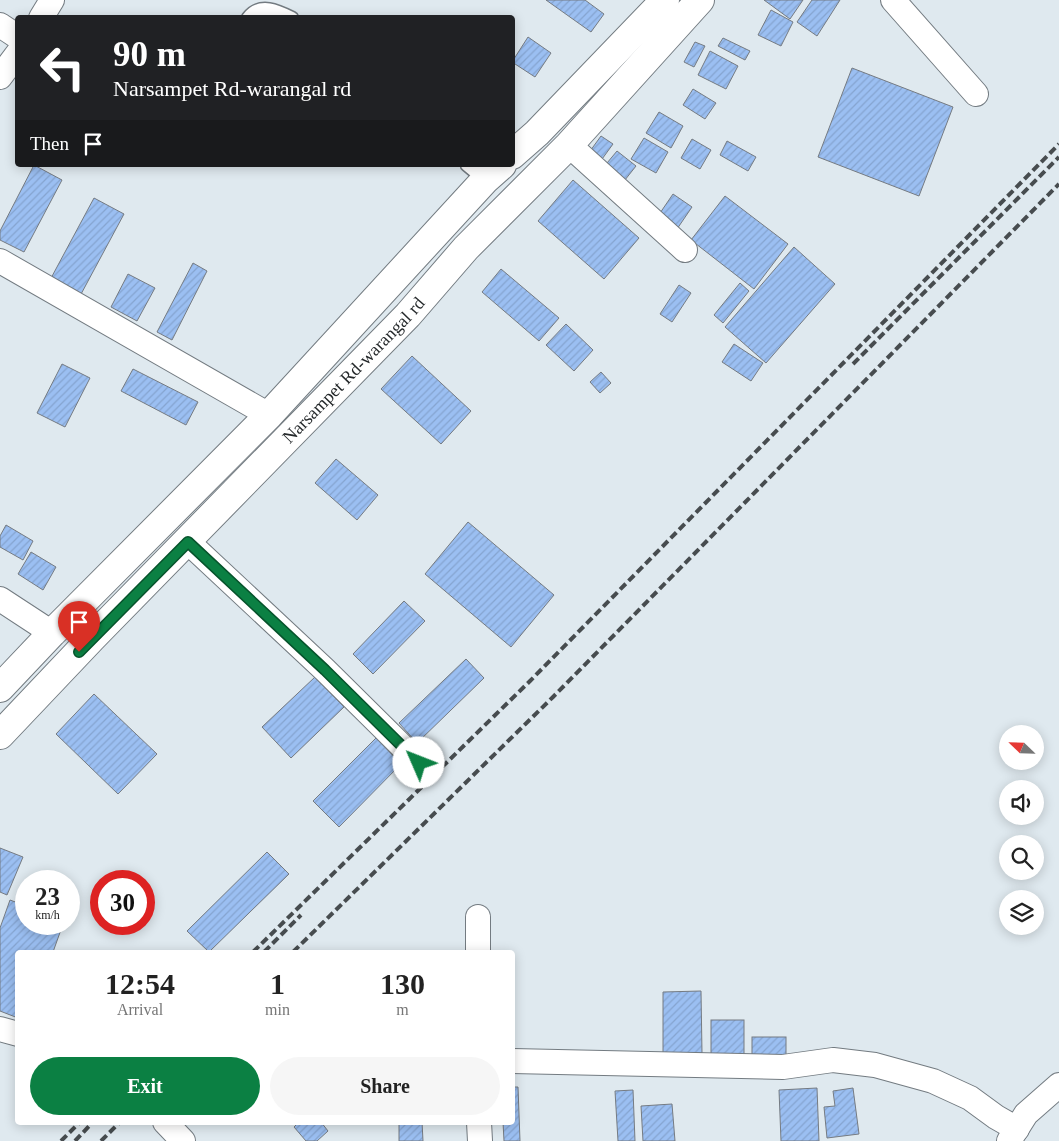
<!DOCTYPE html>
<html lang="en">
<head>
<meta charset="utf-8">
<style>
  :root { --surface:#fff; --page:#f6f6f6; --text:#222; --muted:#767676; --accent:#0b8043 }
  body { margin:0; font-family:Georgia,serif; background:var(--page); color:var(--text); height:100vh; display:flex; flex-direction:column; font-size:19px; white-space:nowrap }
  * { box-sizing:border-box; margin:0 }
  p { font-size:16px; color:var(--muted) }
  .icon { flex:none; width:28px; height:28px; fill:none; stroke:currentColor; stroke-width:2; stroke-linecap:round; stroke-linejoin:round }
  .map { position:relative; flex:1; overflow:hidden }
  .sheet { position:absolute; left:15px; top:950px; width:500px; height:175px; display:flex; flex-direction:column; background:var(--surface); border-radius:5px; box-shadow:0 2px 12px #0003 }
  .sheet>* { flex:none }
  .top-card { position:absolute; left:15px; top:15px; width:500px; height:152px; border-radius:5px; box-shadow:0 2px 12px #0003; background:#202124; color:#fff; overflow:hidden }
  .needle { width:32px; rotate:293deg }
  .buttons { position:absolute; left:999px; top:725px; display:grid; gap:10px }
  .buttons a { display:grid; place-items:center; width:45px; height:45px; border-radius:50%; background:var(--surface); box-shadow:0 2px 12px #0003; font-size:25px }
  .speed { position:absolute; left:15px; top:870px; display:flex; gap:10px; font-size:25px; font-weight:700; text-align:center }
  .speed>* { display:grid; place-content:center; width:65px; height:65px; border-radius:50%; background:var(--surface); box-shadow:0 2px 12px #0003; line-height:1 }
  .speed small { font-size:12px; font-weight:400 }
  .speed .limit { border:8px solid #d22; background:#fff; color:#111 }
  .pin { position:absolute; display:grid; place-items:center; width:42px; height:42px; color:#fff; margin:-51px -21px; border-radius:50% 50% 50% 0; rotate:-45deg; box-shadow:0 0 5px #0007 }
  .pin .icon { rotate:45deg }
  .me { position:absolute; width:55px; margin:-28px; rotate:314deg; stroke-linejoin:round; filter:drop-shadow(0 0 4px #0008) }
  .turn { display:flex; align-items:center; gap:18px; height:105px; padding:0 15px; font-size:22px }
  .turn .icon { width:65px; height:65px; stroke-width:2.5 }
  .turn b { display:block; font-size:35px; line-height:42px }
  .then { display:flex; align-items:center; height:48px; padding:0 15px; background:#0003; gap:10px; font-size:19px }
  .eta { display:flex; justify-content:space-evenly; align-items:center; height:85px; text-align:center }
  .eta b { font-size:30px; font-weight:800; line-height:35px }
  .action { display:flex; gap:10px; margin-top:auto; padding:10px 15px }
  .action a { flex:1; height:58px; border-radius:30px; background:var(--accent); color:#fff; font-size:20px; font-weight:800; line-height:58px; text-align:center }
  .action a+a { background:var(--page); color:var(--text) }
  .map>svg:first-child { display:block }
  .building { fill:url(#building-hatch); stroke:#757b82 }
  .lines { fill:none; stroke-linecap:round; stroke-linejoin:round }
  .lane-casing { stroke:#737b81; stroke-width:15 }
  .street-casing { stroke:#737b81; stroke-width:26 }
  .secondary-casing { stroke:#737b81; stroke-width:30 }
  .lane { stroke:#fff; stroke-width:12 }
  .street { stroke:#fff; stroke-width:24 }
  .secondary { stroke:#fff; stroke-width:28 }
  .rail { stroke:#474c4f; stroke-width:4; stroke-dasharray:8 4; stroke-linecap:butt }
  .route-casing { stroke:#07532c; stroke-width:12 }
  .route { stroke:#0b8043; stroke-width:9 }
  .labels { text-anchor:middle; stroke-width:4.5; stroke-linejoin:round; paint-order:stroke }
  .street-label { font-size:18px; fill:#25292b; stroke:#fff }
</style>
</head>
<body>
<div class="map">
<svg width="1059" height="1141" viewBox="0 0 1059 1141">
  <defs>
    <pattern id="building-hatch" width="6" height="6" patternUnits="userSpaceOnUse" patternTransform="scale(1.25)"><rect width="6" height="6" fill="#9bbff2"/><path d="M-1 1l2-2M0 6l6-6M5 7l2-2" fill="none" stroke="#85a4d0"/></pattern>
  </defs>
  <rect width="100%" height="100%" fill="#dfe9ef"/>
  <g class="building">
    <polygon points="546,0 585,0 604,14 591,32"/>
    <polygon points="764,0 803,0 790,19"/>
    <polygon points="812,0 840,0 817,36 797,22"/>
    <polygon points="771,10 793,22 781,46 758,35"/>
    <polygon points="528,37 551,53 535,77 512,62"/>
    <polygon points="723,38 750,51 745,60 718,46"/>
    <polygon points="695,42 705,46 694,67 684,62"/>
    <polygon points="710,51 738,66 726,89 698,75"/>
    <polygon points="852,68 953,107 919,196 818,157"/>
    <polygon points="693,89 716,103 705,119 683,105"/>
    <polygon points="659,112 683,126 671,148 646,133"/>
    <polygon points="601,136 613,144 597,166 585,158"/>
    <polygon points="644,138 668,152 656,173 631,159"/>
    <polygon points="692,139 711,150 700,169 681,158"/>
    <polygon points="727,141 756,157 748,171 720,155"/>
    <polygon points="617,151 636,166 621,185 602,169"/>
    <polygon points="34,165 62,180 24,252 0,240 0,231"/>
    <polygon points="573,180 639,238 604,279 538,221"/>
    <polygon points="673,194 692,207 677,229 658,216"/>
    <polygon points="725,196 788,244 754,289 691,240"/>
    <polygon points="94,198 124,214 80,296 50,280"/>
    <polygon points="794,247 835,284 766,363 725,327"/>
    <polygon points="193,263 207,271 172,340 157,332"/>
    <polygon points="501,269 559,318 539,341 482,292"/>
    <polygon points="128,274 155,288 137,321 111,307"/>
    <polygon points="740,283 749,291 723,323 714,315"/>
    <polygon points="679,285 691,293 672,322 660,314"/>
    <polygon points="566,324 593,350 574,371 546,345"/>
    <polygon points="734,344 763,363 751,381 722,362"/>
    <polygon points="412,356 471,411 441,444 381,389"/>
    <polygon points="62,364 90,378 65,427 37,413"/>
    <polygon points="133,369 198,402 186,425 121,391"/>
    <polygon points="601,372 611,383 600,393 590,382"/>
    <polygon points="336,459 378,495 357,520 315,483"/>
    <polygon points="468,522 554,595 511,647 425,574"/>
    <polygon points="6,525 33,541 23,560 0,547 0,536"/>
    <polygon points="31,552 56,567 43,590 18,574"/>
    <polygon points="404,601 425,621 373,674 353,654"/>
    <polygon points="466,659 484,678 417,743 399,723"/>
    <polygon points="315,677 344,707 291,758 262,727"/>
    <polygon points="94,694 157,754 118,794 56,734"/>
    <polygon points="376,738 401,764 339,827 313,801"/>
    <polygon points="0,848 23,857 7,895 0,892"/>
    <polygon points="267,852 289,874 209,952 187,931"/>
    <polygon points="10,900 26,906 26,924 63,924 53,952 18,952 18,1018 0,1011 0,928"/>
    <polygon points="701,991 702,1053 663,1054 663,992"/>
    <rect x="711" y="1020" width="33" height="34"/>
    <rect x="752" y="1037" width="34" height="23"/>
    <polygon points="512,1087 518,1087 520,1141 504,1141 503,1122 512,1122"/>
    <polygon points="817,1088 819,1141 781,1141 779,1090"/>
    <polygon points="853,1088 859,1134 827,1138 824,1107 835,1106 833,1091"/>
    <polygon points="633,1090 635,1141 618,1141 615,1091"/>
    <polygon points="672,1104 675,1141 643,1141 641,1106"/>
    <polygon points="299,1122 321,1122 328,1131 317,1141 306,1141 294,1127"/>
    <polygon points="399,1122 422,1122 423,1141 399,1141"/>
  </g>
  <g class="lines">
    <g class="lane-casing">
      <g id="lane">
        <path d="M248,18C260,2 278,11 292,18"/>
        <polyline points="467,165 485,180"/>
      </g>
    </g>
    <g class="street-casing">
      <g id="street">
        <polyline points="893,0 976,94"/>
        <polyline points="41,18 52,0"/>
        <polyline points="0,25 18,37"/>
        <polyline points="0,77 18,53"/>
        <polyline points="569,145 685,250"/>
        <polyline points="0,261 269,415"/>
        <polyline points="188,542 325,670 419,763"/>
        <polyline points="0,599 52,633"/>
        <polyline points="478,952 478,917"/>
        <polyline points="0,1029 18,1034"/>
        <polyline points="512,1061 783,1067 833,1060 875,1065 933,1081 970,1098 996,1117 1017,1129"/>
        <polyline points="165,1122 183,1141"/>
        <polyline points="479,1122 480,1141"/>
        <polyline points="1009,1141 1026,1114 1059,1085"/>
      </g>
    </g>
    <g class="secondary-casing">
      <g id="secondary">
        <polyline points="512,155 537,133 665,0"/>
        <polyline points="0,688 52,633 269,415 485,180 502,165"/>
        <path id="s1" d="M0,735L92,638L408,315L466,248L569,145L700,0"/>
      </g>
    </g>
    <use href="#lane" class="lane"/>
    <use href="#street" class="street"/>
    <use href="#secondary" class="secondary"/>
    <g class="rail">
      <polyline points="853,364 1059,157"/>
      <polyline points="253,952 530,681 1059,144"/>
      <polyline points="264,952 301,915"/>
      <polyline points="293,952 553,697 1059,184"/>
      <polyline points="61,1141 80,1122"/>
      <polyline points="75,1141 93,1122"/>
      <polyline points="101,1141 120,1122"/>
    </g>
  </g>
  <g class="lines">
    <g class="route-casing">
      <polyline id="route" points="79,652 188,542 325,670 419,763"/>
    </g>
    <use href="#route" class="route"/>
  </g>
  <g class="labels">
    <g class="street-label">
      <text dy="6" stroke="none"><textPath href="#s1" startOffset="508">Narsampet Rd-warangal rd</textPath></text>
    </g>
  </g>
</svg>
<div class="buttons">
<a><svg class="needle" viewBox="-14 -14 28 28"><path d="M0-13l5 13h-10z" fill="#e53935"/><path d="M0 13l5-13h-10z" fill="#767676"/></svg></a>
<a><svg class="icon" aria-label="sound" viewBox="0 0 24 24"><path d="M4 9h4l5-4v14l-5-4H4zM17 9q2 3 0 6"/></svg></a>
<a><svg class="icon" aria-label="search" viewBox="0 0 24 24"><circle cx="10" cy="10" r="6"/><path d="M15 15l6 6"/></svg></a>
<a><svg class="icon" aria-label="layers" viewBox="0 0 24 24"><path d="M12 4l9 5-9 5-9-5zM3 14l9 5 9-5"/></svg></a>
</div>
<div class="speed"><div>23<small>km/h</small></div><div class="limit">30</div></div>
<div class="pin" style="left:79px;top:652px;background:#d93025"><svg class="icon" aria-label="arrive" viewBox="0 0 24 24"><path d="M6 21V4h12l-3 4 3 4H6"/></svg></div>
<svg class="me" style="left:419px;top:763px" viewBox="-20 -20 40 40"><circle r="19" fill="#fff"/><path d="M0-13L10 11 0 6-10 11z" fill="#0b8043"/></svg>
<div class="top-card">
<div class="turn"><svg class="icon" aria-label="left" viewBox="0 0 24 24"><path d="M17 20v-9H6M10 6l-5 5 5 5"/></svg><div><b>90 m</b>Narsampet Rd-warangal rd</div></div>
<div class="then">Then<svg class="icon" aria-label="arrive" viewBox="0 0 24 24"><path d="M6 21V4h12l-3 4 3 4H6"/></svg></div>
</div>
<section class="sheet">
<div class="eta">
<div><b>12:54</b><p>Arrival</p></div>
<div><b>1</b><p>min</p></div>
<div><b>130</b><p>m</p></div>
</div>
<div class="action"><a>Exit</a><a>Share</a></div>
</section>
</div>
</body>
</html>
